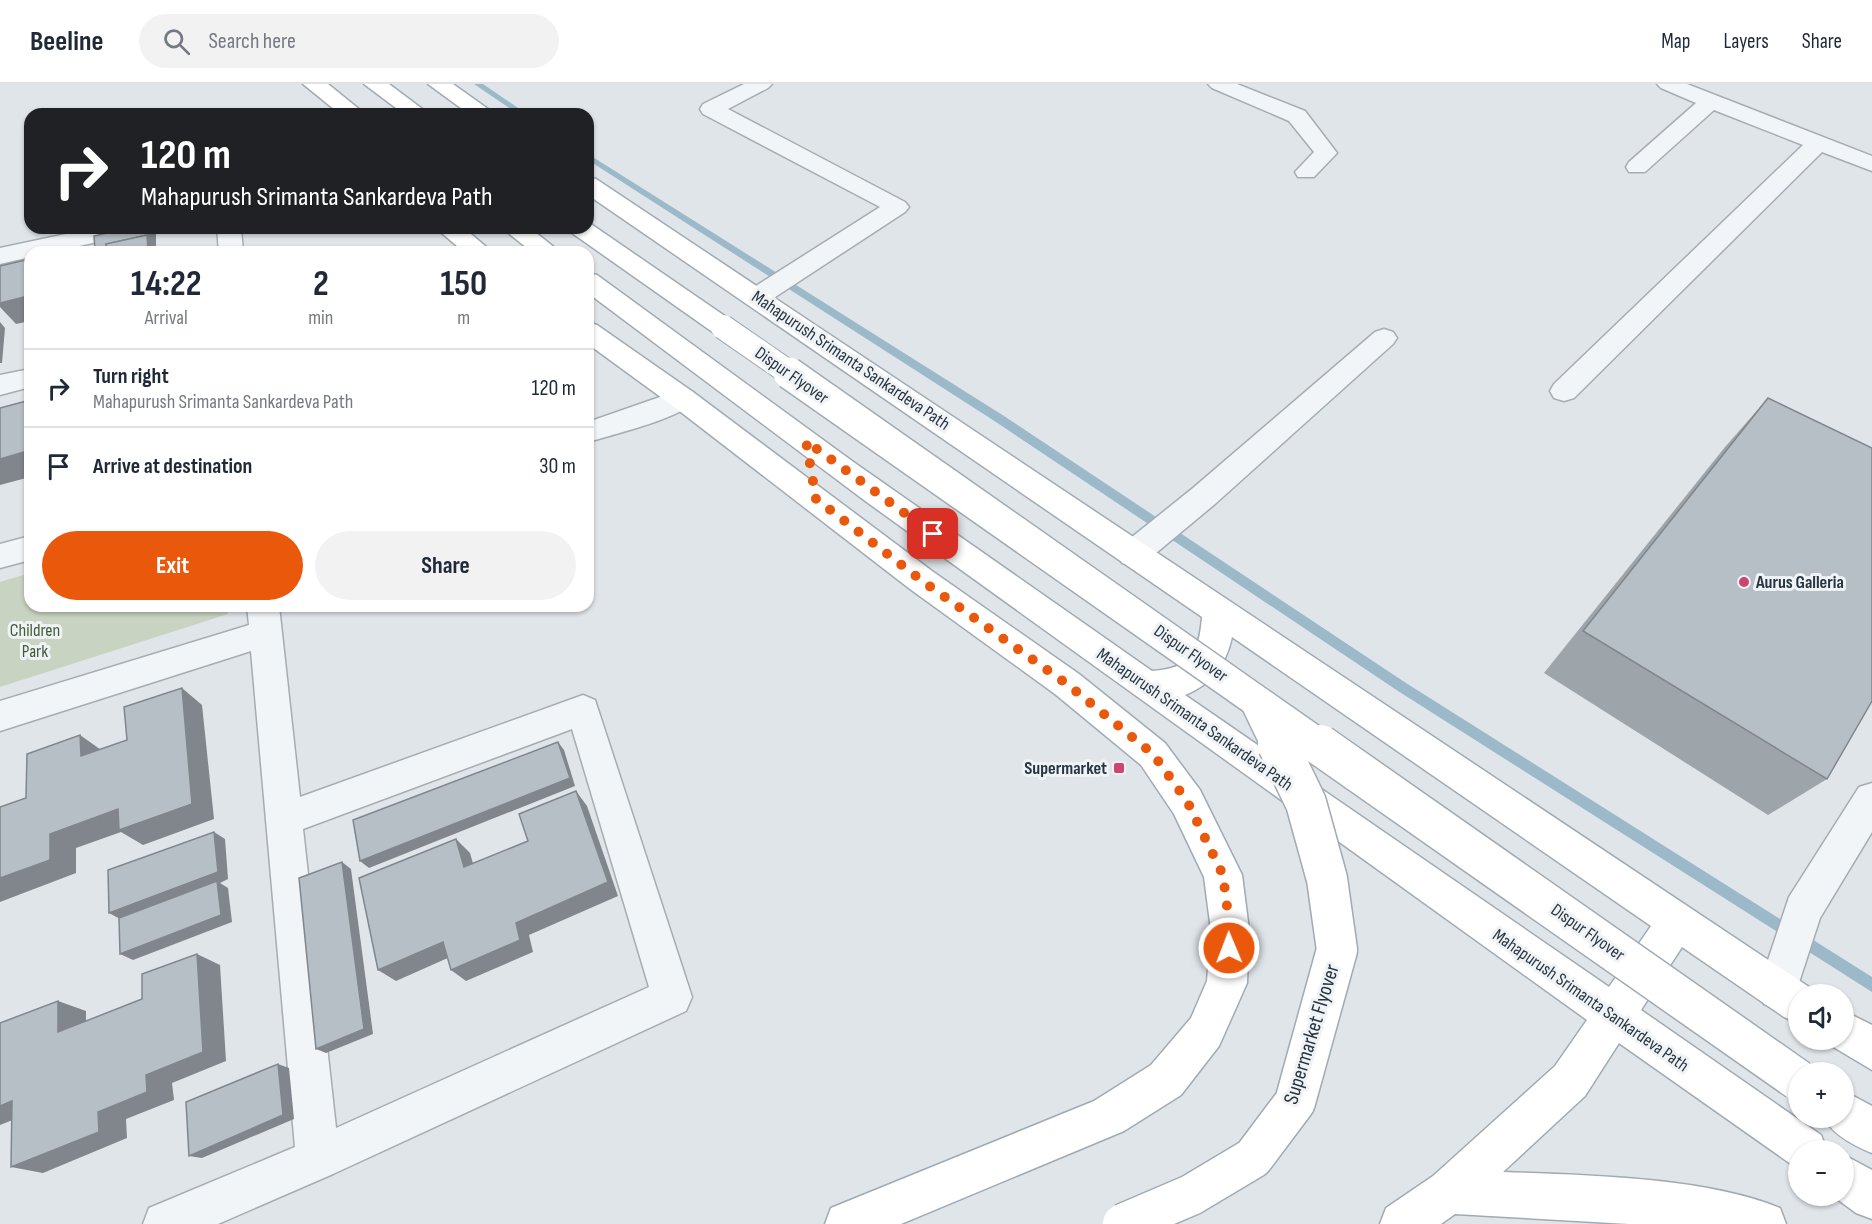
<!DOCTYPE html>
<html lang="en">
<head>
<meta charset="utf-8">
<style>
  :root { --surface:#fff; --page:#f2f2f3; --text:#1f2937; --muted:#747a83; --line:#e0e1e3; --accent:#ea580c }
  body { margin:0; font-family:"Sofia Sans Condensed",sans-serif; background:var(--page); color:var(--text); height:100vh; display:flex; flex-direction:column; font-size:22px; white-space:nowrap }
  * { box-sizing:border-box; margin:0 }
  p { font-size:20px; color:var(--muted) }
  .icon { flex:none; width:33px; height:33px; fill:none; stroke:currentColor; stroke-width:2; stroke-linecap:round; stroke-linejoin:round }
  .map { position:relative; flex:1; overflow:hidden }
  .panel { position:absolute; left:24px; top:162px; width:570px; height:366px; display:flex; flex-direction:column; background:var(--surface); border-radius:18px; box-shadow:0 2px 4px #0004 }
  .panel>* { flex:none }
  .guide { position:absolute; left:24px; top:24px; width:570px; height:126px; border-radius:18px; box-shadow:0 2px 4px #0004; background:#202124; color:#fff; overflow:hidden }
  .fabs { position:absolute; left:1788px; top:900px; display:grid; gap:12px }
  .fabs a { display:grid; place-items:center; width:66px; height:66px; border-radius:50%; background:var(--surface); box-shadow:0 2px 4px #0004; font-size:30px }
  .pin { position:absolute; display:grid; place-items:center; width:51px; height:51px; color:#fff; margin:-26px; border-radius:12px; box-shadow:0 3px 9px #0006 }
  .me { position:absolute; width:66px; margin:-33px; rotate:359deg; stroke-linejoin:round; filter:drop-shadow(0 0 4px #0008) }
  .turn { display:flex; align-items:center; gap:21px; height:126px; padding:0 18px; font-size:27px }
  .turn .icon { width:78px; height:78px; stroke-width:2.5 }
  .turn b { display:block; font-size:42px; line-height:51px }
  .eta { display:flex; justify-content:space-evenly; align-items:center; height:102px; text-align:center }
  .eta b { font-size:36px; font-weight:700; line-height:42px }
  .action { display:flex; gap:12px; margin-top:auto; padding:12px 18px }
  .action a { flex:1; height:69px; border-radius:36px; background:var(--accent); color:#fff; font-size:24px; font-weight:700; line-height:69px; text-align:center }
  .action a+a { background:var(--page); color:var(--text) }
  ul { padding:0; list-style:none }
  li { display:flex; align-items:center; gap:18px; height:78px; padding:0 18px; border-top:2px solid var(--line) }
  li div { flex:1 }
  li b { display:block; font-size:22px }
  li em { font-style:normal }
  header { display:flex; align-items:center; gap:36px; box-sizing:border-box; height:84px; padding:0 30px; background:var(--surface); border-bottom:2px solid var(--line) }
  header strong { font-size:28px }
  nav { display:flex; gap:33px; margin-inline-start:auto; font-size:21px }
  .search { width:420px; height:54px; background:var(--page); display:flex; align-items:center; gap:15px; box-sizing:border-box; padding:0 21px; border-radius:33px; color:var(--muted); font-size:22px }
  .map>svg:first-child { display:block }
  .green { fill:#c9d3c1 }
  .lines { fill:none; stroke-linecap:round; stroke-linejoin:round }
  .stream { fill:#9bb9c9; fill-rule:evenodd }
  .minor-casing { stroke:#a5adb3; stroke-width:3 }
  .major-casing { stroke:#9fabb4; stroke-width:3 }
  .minor { fill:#f2f5f7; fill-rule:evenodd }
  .major { fill:#fff; fill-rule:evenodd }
  .major-bridge-far2-casing { stroke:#9fabb4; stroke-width:26; stroke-linecap:butt }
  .major-bridge-far1-casing { stroke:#9fabb4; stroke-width:34; stroke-linecap:butt }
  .major-bridge-casing { stroke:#9fabb4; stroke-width:43; stroke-linecap:butt }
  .major-bridge-far2 { stroke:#fff; stroke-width:24 }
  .major-bridge-far1 { stroke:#fff; stroke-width:31 }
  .major-bridge { stroke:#fff; stroke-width:40 }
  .wall { fill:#9da4aa }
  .shaded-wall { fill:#80868b }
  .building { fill:#b7bfc6; stroke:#80868b; stroke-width:1.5 }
  .route { stroke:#ea580c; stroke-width:10; stroke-dasharray:0 18 }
  .poi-dot { fill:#ce4572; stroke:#eff3f6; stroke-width:2 }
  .labels { text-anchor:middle; stroke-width:6; stroke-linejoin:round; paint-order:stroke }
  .street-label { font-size:18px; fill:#283540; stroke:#eff3f6 }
  .poi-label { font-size:18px; font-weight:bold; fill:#283540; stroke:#eff3f6; text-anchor:start }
  .park-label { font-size:18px; fill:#445c36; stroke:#eff3f6 }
  .near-street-label { font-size:21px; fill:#283540; stroke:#eff3f6 }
</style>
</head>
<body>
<header>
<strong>Beeline</strong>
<div class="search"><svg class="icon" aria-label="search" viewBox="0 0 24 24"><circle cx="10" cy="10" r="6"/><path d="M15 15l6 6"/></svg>Search here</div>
<nav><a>Map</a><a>Layers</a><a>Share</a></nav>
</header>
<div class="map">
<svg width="1872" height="1140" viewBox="0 0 1872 1140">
  <rect width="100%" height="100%" fill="#e0e5e9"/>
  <polygon class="green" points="30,489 30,522 227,522 228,530 0,603 0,498"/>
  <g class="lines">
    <g class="stream">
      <polygon points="474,0 483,0 527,30 518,30"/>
      <polygon points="588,70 1004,332 1406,599 1872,893 1872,908 1398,607 996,338 588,76"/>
    </g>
    <g class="minor-casing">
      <g id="minor">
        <polygon points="744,0 772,0 768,4 728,25 905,118 909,123 905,128 766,219 757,221 748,219 744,213 748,207 880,123 703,30 700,25 703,20"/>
        <polygon points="1208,0 1237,0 1305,27 1337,69 1314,93 1298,93 1295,88 1314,68 1289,37 1212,4"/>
        <polygon points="1657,0 1687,0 1872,72 1872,87 1822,68 1574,314 1564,317 1554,314 1550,307 1554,300 1803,61 1714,26 1645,88 1629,88 1626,83 1629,78 1696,19 1661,4"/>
        <polygon points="94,144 140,144 137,149 53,168 30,168 30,173 0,180 0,164"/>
        <polygon points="217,144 241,144 243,168 219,168"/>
        <polygon points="1384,245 1393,248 1397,254 1393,260 1215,420 1144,479 1133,482 1122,479 1118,470 1122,461 1193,404 1375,248"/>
        <polygon points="30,285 30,303 0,311 0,291"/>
        <path d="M683,305L693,308L697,315C686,333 611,351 588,358V338Z"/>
        <polygon points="30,452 30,476 0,484 0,460"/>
        <path d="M247,522H279L300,713L583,611L595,616L692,913L686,927L333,1090L218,1140H143L149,1124L295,1063L251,567L0,647V617L249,541ZM572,645L649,903L336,1044L303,745Z"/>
        <polygon points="1872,699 1872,748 1820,834 1792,920 1778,926 1764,920 1758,906 1789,813 1859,703"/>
      </g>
    </g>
    <g class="major-casing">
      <g id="major">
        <polygon points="303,0 328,0 365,30 340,30"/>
        <polygon points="364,0 389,0 429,30 404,30"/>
        <polygon points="428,0 453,0 495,30 469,30"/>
        <path d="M588,93L596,95L1812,905L1815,910H1798V939L1784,933L1682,863L1641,926L1821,1051L1827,1066H1798V1085L1619,959L1585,1012L1503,1088C1585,1091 1705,1093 1780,1124L1786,1140H1629L1455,1130L1441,1140H1380L1386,1124L1433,1092L1555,982L1587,936L868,419L588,209V189L597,191L852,377L1152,587C1190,584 1199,571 1202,533L588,111ZM1232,553L1651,842L1609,903L1185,611C1211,601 1226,581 1232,553Z"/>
        <polygon points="588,138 732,237 736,243 732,249 723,252 714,249 572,149 569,144 588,144"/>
        <polygon points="436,144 464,144 492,168 464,168"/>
        <polygon points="502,144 530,144 560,168 532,168"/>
        <polygon points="588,238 597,241 693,308 932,487 1079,590 1165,659 1200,706 1242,791 1249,846 1247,899 1219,962 1181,1011 1124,1047 901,1140 825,1140 831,1124 1094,1017 1151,981 1191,934 1207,897 1211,846 1204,793 1174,730 1141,681 1055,610 910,505 673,322 588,260"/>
        <polygon points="1844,927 1872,941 1872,986 1830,961 1827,956 1844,956"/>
        <path d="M1844,1007L1872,1022V1069C1855,1062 1832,1051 1825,1034H1844Z"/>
        <polygon points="1844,1071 1872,1086 1872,1135 1856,1129 1833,1112 1844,1112"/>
      </g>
    </g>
    <use href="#minor" class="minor"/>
    <use href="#major" class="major"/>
    <g class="major-bridge-far2-casing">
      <polyline id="major-bridge-far2" points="723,243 791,290"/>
    </g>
    <g class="major-bridge-far1-casing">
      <g id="major-bridge-far1">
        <polyline points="789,289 1322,663"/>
        <polyline points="1256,617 1278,663"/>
      </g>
    </g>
    <g class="major-bridge-casing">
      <g id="major-bridge">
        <polyline points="1320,661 1798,996"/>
        <polyline points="1123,1140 1191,1111 1253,1074 1295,1018 1337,866 1327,795 1306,719 1278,661"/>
      </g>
    </g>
    <use href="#major-bridge-far2" class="major-bridge-far2"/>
    <use href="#major-bridge-far1" class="major-bridge-far1"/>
    <use href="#major-bridge" class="major-bridge"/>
  </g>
  <polygon class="wall" points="1768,314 1827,695 1768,731 1544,589 1725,363"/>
  <g class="shaded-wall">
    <polygon points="148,144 151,144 156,150 156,164 159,168 96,168 95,166"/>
    <polygon points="30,209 30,237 16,240 0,223 0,219"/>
    <polygon points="0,238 5,244 2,279 0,279"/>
    <polygon points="27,367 30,393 0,401 0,375"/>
    <polygon points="182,604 202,621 214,735 143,761 121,748 76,764 76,789 0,818 0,794 50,750"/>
    <polygon points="80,651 104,668 81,672"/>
    <polygon points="558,658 564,666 575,702 369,784 360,777"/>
    <polygon points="576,707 587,722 618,812 529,851 533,868 466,897 451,886"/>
    <polygon points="214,748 225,755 228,795 220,799 228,804 232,838 133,876 120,870 122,836 109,829"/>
    <polygon points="456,755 470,769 478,797 464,783"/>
    <polygon points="342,778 351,785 373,950 326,969 316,965"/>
    <polygon points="443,858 459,869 396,897 378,886"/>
    <polygon points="197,870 220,881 226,977 172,999 174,1016 126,1035 127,1054 43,1089 11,1083 98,1028 146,991"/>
    <polygon points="58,917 86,927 86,958 58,948"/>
    <polygon points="278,980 289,984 294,1035 202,1074 189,1072"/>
    <polygon points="12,1017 43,1024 0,1041 0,1022"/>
  </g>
  <g class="building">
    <polygon points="128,144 148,144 149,153 147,151 106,160 107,163 95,166 94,152"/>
    <polygon points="147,151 148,168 107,168 106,160"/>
    <polygon points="30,175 30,209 28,212 0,219 0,182"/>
    <polygon points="1768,314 1872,364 1872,617 1827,695 1583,547"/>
    <polygon points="30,316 30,393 27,394 27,367 0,375 0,324"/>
    <polygon points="182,604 192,720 119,746 118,725 50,750 50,776 0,794 0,723 26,714 27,670 80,651 81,672 127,656 124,623"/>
    <polygon points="558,658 570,694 360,777 353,736"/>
    <polygon points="576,707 608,798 516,839 520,856 451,886 443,858 378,886 359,794 456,755 464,783 528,757 519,730"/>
    <polygon points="214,748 218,788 109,829 108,786"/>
    <polygon points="342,778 364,945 316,965 299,794"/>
    <polygon points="217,797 221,831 120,870 119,834"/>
    <polygon points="197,870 203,968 146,991 147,1008 98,1028 99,1048 11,1083 12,1017 0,1022 0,939 58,917 58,948 142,915 142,890"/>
    <polygon points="278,980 283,1031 189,1072 186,1018"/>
  </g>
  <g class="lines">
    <polyline class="route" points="933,450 806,357 816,415 921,496 1067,600 1153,670 1187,717 1223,791 1230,846 1229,864"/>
  </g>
  <g class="poi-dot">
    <circle cx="1744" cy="498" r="6"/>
    <rect x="1113" y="678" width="12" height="12" rx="3"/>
  </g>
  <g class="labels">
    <g class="street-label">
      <text transform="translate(851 276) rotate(34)" y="6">Mahapurush Srimanta Sankardeva Path</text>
      <text transform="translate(792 291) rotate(35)" y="6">Dispur Flyover</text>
      <text transform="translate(1191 569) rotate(35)" y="6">Dispur Flyover</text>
      <text transform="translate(1195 635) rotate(35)" y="6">Mahapurush Srimanta Sankardeva Path</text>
      <text transform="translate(1588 848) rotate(35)" y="6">Dispur Flyover</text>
      <text transform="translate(1591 916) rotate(35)" y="6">Mahapurush Srimanta Sankardeva Path</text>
    </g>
    <g class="poi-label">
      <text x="1756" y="504">Aurus Galleria</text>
      <text x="1107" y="690" text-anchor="end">Supermarket</text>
    </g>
    <g class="park-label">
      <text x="35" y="552">Children<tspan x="35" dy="21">Park</tspan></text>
    </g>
    <g class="near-street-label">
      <text transform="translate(1311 950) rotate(-73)" y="7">Supermarket Flyover</text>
    </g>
  </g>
</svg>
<div class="fabs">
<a><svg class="icon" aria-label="sound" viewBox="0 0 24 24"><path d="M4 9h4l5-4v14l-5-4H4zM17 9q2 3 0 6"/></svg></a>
<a>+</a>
<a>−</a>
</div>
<div class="pin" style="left:933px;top:450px;background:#d93025"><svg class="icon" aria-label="arrive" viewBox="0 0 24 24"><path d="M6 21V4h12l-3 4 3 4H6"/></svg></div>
<svg class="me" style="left:1229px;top:864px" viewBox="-20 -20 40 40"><circle r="17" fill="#ea580c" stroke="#fff" stroke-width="3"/><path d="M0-11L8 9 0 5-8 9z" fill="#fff"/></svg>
<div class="guide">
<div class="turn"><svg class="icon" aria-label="right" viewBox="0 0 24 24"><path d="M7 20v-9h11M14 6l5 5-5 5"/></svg><div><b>120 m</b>Mahapurush Srimanta Sankardeva Path</div></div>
</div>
<section class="panel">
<div class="eta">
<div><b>14:22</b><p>Arrival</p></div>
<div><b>2</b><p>min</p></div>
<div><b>150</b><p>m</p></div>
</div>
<ul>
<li><svg class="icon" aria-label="right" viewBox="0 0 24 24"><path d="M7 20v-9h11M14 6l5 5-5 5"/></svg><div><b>Turn right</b><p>Mahapurush Srimanta Sankardeva Path</p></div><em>120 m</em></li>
<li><svg class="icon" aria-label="arrive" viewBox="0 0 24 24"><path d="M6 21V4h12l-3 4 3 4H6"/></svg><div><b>Arrive at destination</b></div><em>30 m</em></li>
</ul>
<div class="action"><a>Exit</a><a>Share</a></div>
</section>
</div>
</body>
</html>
